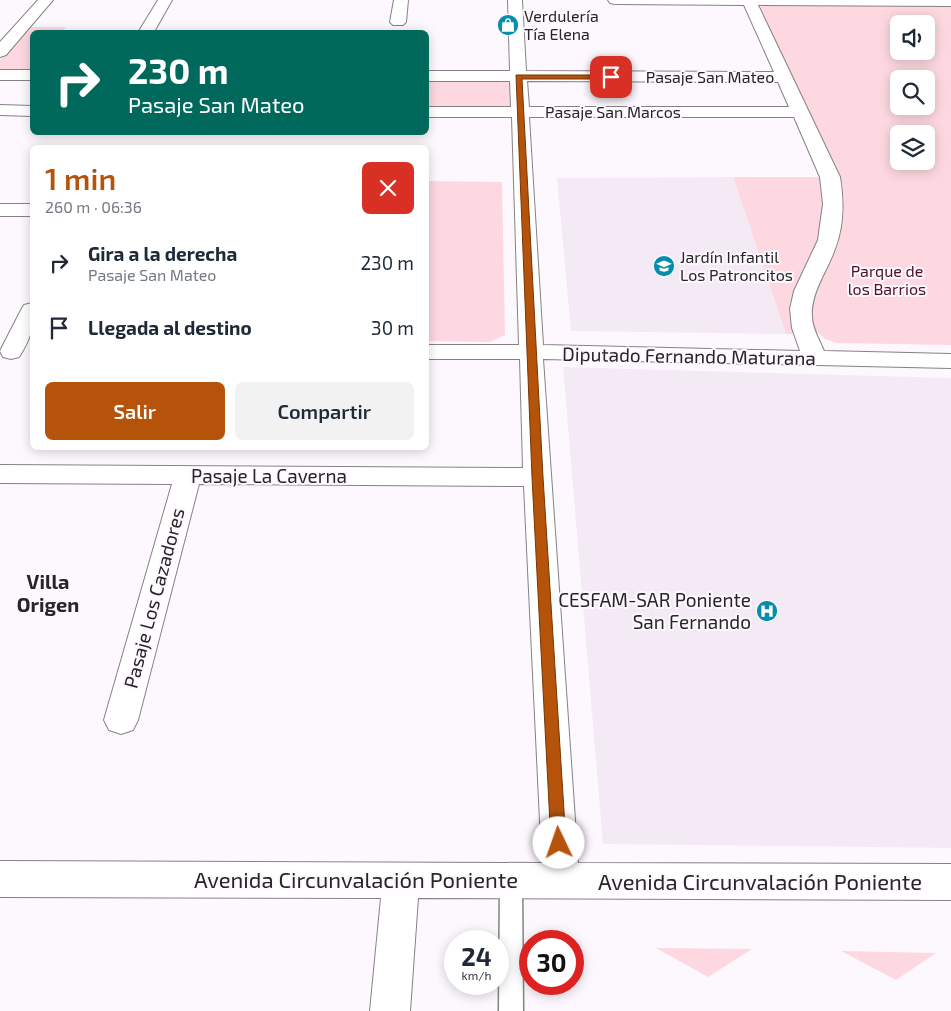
<!DOCTYPE html>
<html lang="es">
<head>
<meta charset="utf-8">
<style>
  :root { --surface:#fff; --page:#f2f2f3; --text:#1f2937; --muted:#747a83; --accent:#b45309 }
  body { margin:0; font-family:"Exo 2",sans-serif; background:var(--page); color:var(--text); height:100vh; display:flex; flex-direction:column; font-size:19px; white-space:nowrap }
  * { box-sizing:border-box; margin:0 }
  p { font-size:16px; color:var(--muted) }
  .icon { flex:none; width:28px; height:28px; fill:none; stroke:currentColor; stroke-width:2; stroke-linecap:round; stroke-linejoin:round }
  .map { position:relative; flex:1; overflow:hidden }
  .sheet { position:absolute; left:30px; top:145px; width:399px; height:305px; display:flex; flex-direction:column; background:var(--surface); border-radius:8px; box-shadow:0 2px 12px #0003 }
  .sheet>* { flex:none }
  .top-card { position:absolute; left:30px; top:30px; width:399px; height:105px; border-radius:8px; box-shadow:0 2px 12px #0003; background:#00695c; color:#fff; overflow:hidden }
  .buttons { position:absolute; left:890px; top:15px; display:grid; gap:10px }
  .buttons a { display:grid; place-items:center; width:45px; height:45px; border-radius:8px; background:var(--surface); box-shadow:0 2px 12px #0003; font-size:25px }
  .speed { position:absolute; left:444px; top:930px; display:flex; gap:10px; font-size:25px; font-weight:700; text-align:center }
  .speed>* { display:grid; place-content:center; width:65px; height:65px; border-radius:50%; background:var(--surface); box-shadow:0 2px 12px #0003; line-height:1 }
  .speed small { font-size:12px; font-weight:400 }
  .speed .limit { border:8px solid #d22; background:#fff; color:#111 }
  .pin { position:absolute; display:grid; place-items:center; width:42px; height:42px; color:#fff; margin:-21px; border-radius:10px; box-shadow:0 2px 8px #0006 }
  .me { position:absolute; width:55px; margin:-28px; rotate:357deg; stroke-linejoin:round; filter:drop-shadow(0 0 4px #0008) }
  .turn { display:flex; align-items:center; gap:18px; height:105px; padding:0 15px; font-size:22px }
  .turn .icon { width:65px; height:65px; stroke-width:2.5 }
  .turn b { display:block; font-size:35px; line-height:42px }
  .round { display:grid; place-items:center; flex:none; width:52px; height:52px; border-radius:8px; background:var(--page) }
  .summary { display:flex; align-items:center; justify-content:space-between; height:85px; padding:0 15px }
  h1 { font-size:30px; font-weight:600; line-height:38px; color:var(--accent) }
  .button { display:flex; gap:10px; margin-top:auto; padding:10px 15px }
  .button a { flex:1; height:58px; border-radius:8px; background:var(--accent); color:#fff; font-size:20px; font-weight:600; line-height:58px; text-align:center }
  .button a+a { background:var(--page); color:var(--text) }
  ul { padding:0; list-style:none }
  li { display:flex; align-items:center; gap:15px; height:65px; padding:0 15px }
  li div { flex:1 }
  li b { display:block; font-size:19px }
  li em { font-style:normal }
  .map>svg:first-child { display:block }
  .built { fill:#f4eaf6 }
  .green { fill:#fdd8e0; fill-rule:evenodd }
  .lines { fill:none; stroke-linecap:round; stroke-linejoin:round }
  .lane-casing { stroke:#858185; stroke-width:3 }
  .street-casing { stroke:#858185; stroke-width:2 }
  .lane { fill:#fff; fill-rule:evenodd }
  .street { fill:#fff; fill-rule:evenodd }
  .route { fill:#b45309; stroke:#753606 }
  .labels { text-anchor:middle; stroke-width:4; stroke-linejoin:round; paint-order:stroke }
  .far-poi-label { font-size:16px; fill:#272527; stroke:#fdf8fe; text-anchor:start }
  .far-street-label { font-size:16px; fill:#272527; stroke:#fdf8fe }
  .far-park-label { font-size:16px; fill:#4e0d25; stroke:#fdf8fe }
  .street-label { font-size:19px; fill:#272527; stroke:#fdf8fe }
  .poi-label { font-size:19px; fill:#272527; stroke:#fdf8fe; text-anchor:end }
  .neighbourhood-label { font-size:20px; font-weight:bold; fill:#272527; stroke:#fdf8fe }
  .near-street-label { font-size:22px; fill:#272527; stroke:#fdf8fe }
</style>
</head>
<body>
<div class="map">
<svg width="951" height="1011" viewBox="0 0 951 1011">
  <rect width="100%" height="100%" fill="#fdf8fe"/>
  <g class="built">
    <polygon points="733,177 786,334 571,331 557,178"/>
    <polygon points="563,367 951,378 951,848 603,844"/>
  </g>
  <g class="green">
    <path d="M764,5H951V345L837,343L825,339L815,330L812,321V304L840,217L758,9ZM899,24H926V51H899ZM899,79H926V106H899ZM899,134H926V161H899Z"/>
    <polygon points="29,27 66,27 62,32 32,32 32,72 0,71 0,60"/>
    <polygon points="426,76 518,76 521,112 426,112"/>
    <polygon points="733,177 822,177 824,221 793,334 786,334"/>
    <polygon points="426,181 502,182 505,335 490,342 426,341"/>
    <polygon points="656,948 752,949 708,977"/>
    <polygon points="841,951 936,953 896,980"/>
  </g>
  <g class="lines">
    <g class="lane-casing">
      <polygon id="lane" points="511,870 519,873 522,880 523,1011 499,1011 500,880 503,873"/>
    </g>
    <g class="street-casing">
      <g id="street">
        <polygon points="38,0 53,0 6,55 0,57 0,42"/>
        <polygon points="158,0 172,0 154,32 140,32 139,31"/>
        <polygon points="394,0 408,0 406,22 403,25 393,25 390,22"/>
        <path d="M508,0H522L526,71L774,72L744,5L615,4L610,3L608,0H951V6L758,5L840,177C844,201 844,226 835,249C827,272 810,293 812,318C813,330 820,341 824,351L951,354V368L543,359L578,863L951,864V900L418,898L410,1011H370L381,898L0,897V861L542,863L524,486L199,484L138,720L133,730L121,734L109,730L104,720L172,484L0,483V465L523,468L520,359H426V345H519L512,117H426V107H511L510,81H426V71H510ZM527,81L778,82L789,107H529ZM529,117H794L820,177L823,204L818,240L794,291L790,309L792,328L800,351L543,345Z"/>
        <rect x="0" y="70" width="32" height="10"/>
        <polygon points="0,105 32,106 32,116 0,115"/>
        <rect x="0" y="204" width="32" height="12"/>
        <path d="M32,303C35,324 31,339 19,357L11,359L3,357L0,351L21,310L24,305Z"/>
      </g>
    </g>
    <use href="#lane" class="lane"/>
    <use href="#street" class="street"/>
  </g>
  <polygon class="route" points="516,75 611,75 614,77 611,79 522,79 543,477 566,843 564,848 559,850 553,848 551,843 532,477"/>
  <defs>
    <g id="shop-disc" transform="scale(1.125)"><circle r="9.5" fill="#048eac" stroke="#fdf8fe"/><path d="M-5-2.5h2.3a2.7 3.5 0 0 1 5.4 0H5L5.5 6h-11ZM-1.5-2.5h3a1.5 2.3 0 0 0-3 0Z" fill="#fff"/></g>
    <g id="school-disc" transform="scale(1.125)"><circle r="9.5" fill="#048eac" stroke="#fdf8fe"/><path d="M0-5L7-2L0 1L-7-2ZM-4 1L0 2.5L4 1V4Q0 6-4 4Z" fill="#fff"/></g>
    <g id="hospital-disc" transform="scale(1.125)"><circle r="9.5" fill="#048eac" stroke="#fdf8fe"/><path d="M-5-5h3v3.5h4V-5h3V5h-3V1.5h-4V5h-3Z" fill="#fff"/></g>
  </defs>
  <g fill-rule="evenodd">
    <use href="#shop-disc" x="508" y="25"/>
    <use href="#school-disc" x="664" y="266"/>
    <use href="#hospital-disc" x="767" y="611"/>
  </g>
  <g class="labels">
    <g class="far-poi-label">
      <text x="524" y="22">Verdulería<tspan x="524" dy="18">Tía Elena</tspan></text>
      <text x="680" y="263">Jardín Infantil<tspan x="680" dy="18">Los Patroncitos</tspan></text>
    </g>
    <g class="far-street-label">
      <text x="710" y="83">Pasaje San Mateo</text>
      <text x="613" y="118">Pasaje San Marcos</text>
    </g>
    <g class="far-park-label">
      <text x="887" y="277">Parque de<tspan x="887" dy="18">los Barrios</tspan></text>
    </g>
    <g class="street-label">
      <text transform="translate(689 356) rotate(1)" y="7">Diputado Fernando Maturana</text>
      <text x="269" y="483">Pasaje La Caverna</text>
      <text transform="translate(154 598) rotate(-75)" y="7">Pasaje Los Cazadores</text>
    </g>
    <g class="poi-label">
      <text x="751" y="607">CESFAM-SAR Poniente<tspan x="751" dy="22">San Fernando</tspan></text>
    </g>
    <g class="neighbourhood-label">
      <text x="48" y="589">Villa<tspan x="48" dy="23">Origen</tspan></text>
    </g>
    <g class="near-street-label">
      <text x="356" y="888">Avenida Circunvalación Poniente</text>
      <text x="760" y="890">Avenida Circunvalación Poniente</text>
    </g>
  </g>
</svg>
<div class="buttons">
<a><svg class="icon" aria-label="sound" viewBox="0 0 24 24"><path d="M4 9h4l5-4v14l-5-4H4zM17 9q2 3 0 6"/></svg></a>
<a><svg class="icon" aria-label="search" viewBox="0 0 24 24"><circle cx="10" cy="10" r="6"/><path d="M15 15l6 6"/></svg></a>
<a><svg class="icon" aria-label="layers" viewBox="0 0 24 24"><path d="M12 4l9 5-9 5-9-5zM3 14l9 5 9-5"/></svg></a>
</div>
<div class="speed"><div>24<small>km/h</small></div><div class="limit">30</div></div>
<div class="pin" style="left:611px;top:77px;background:#d93025"><svg class="icon" aria-label="arrive" viewBox="0 0 24 24"><path d="M6 21V4h12l-3 4 3 4H6"/></svg></div>
<svg class="me" style="left:559px;top:843px" viewBox="-20 -20 40 40"><circle r="19" fill="#fff"/><path d="M0-13L10 11 0 6-10 11z" fill="#b45309"/></svg>
<div class="top-card">
<div class="turn"><svg class="icon" aria-label="right" viewBox="0 0 24 24"><path d="M7 20v-9h11M14 6l5 5-5 5"/></svg><div><b>230 m</b>Pasaje San Mateo</div></div>
</div>
<section class="sheet">
<div class="summary"><div><h1>1 min</h1><p>260 m · 06:36</p></div><a class="round" style="background:#d93025;color:#fff"><svg class="icon" aria-label="close" viewBox="0 0 24 24"><path d="M6 6l12 12M18 6L6 18"/></svg></a></div>
<ul>
<li><svg class="icon" aria-label="right" viewBox="0 0 24 24"><path d="M7 20v-9h11M14 6l5 5-5 5"/></svg><div><b>Gira a la derecha</b><p>Pasaje San Mateo</p></div><em>230 m</em></li>
<li><svg class="icon" aria-label="arrive" viewBox="0 0 24 24"><path d="M6 21V4h12l-3 4 3 4H6"/></svg><div><b>Llegada al destino</b></div><em>30 m</em></li>
</ul>
<div class="button"><a>Salir</a><a>Compartir</a></div>
</section>
</div>
</body>
</html>
